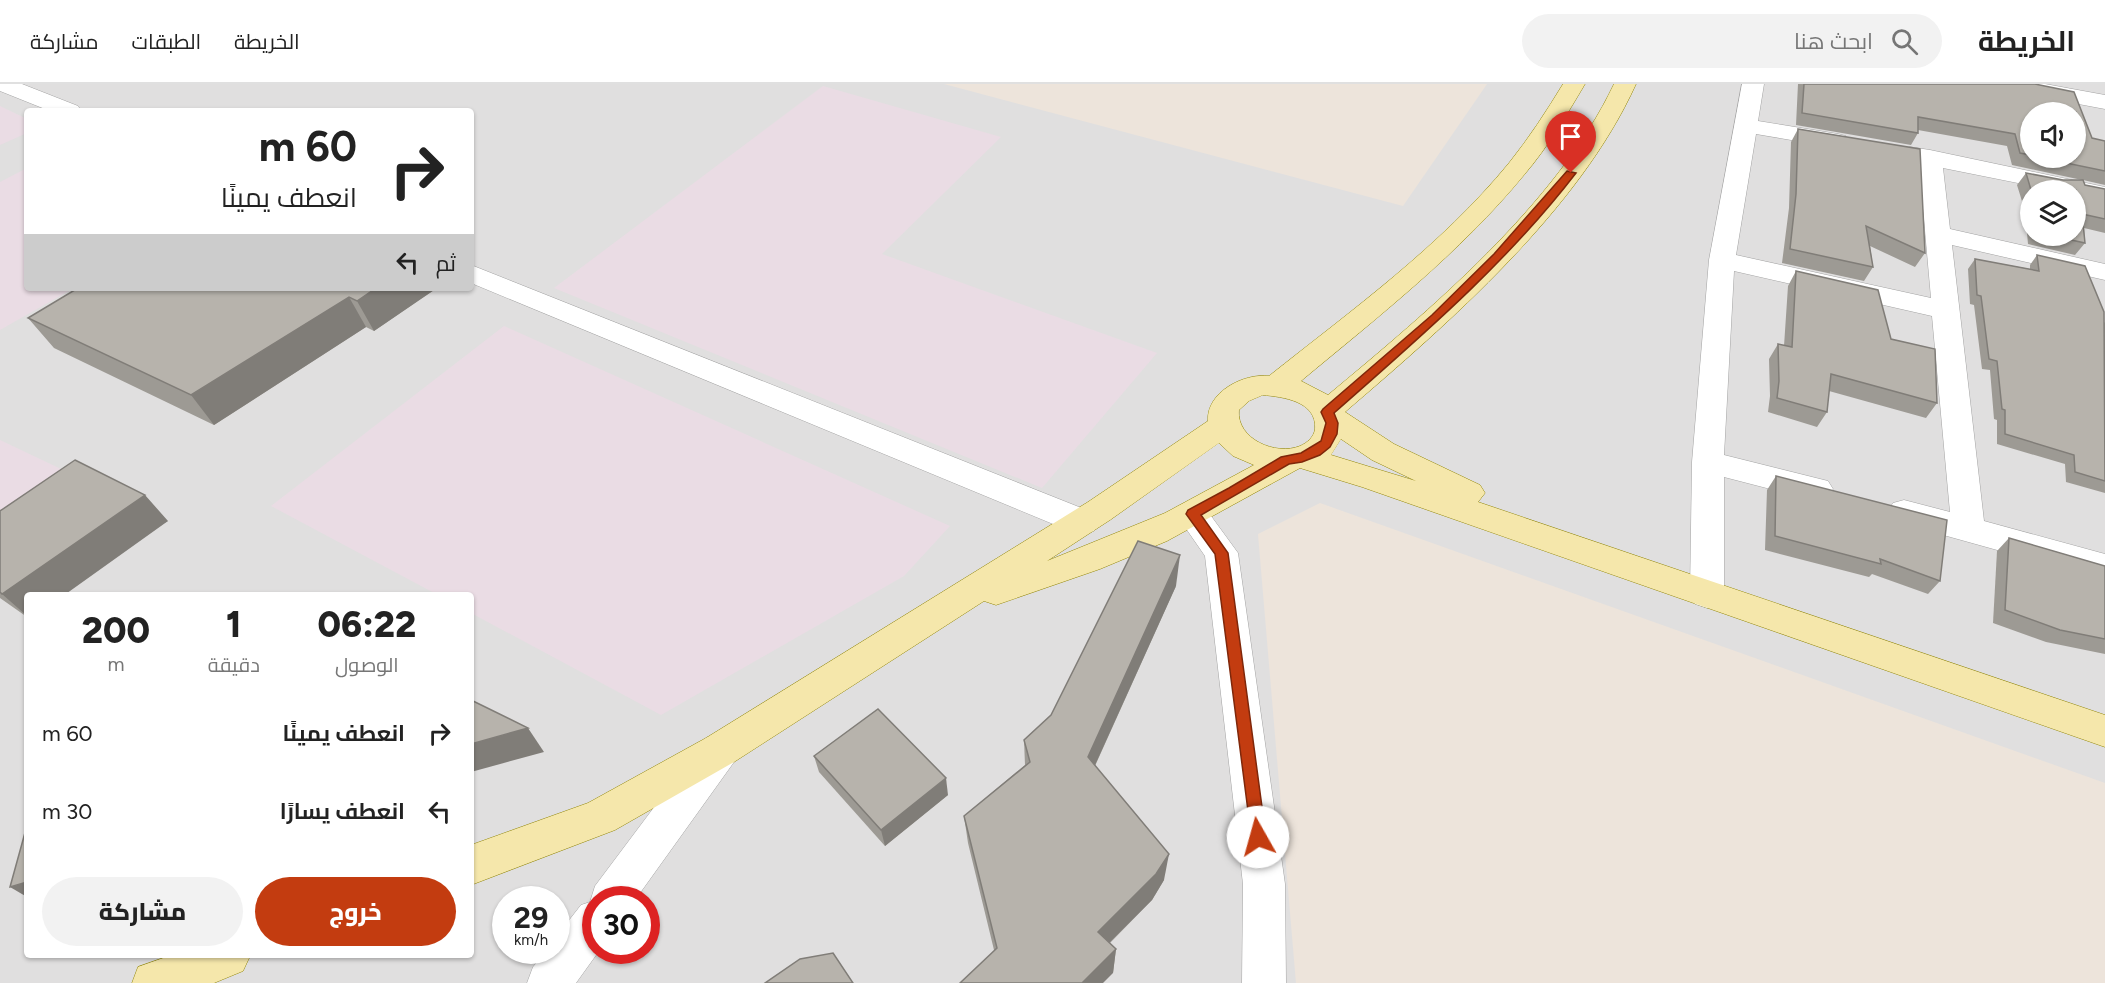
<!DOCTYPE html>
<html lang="ar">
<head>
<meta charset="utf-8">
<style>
  :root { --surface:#fff; --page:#f2f2f2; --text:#222; --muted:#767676; --line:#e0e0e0; --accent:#c33c10 }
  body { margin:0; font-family:Figtree,Cairo,sans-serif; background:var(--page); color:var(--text); direction:rtl; height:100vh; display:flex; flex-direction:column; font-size:22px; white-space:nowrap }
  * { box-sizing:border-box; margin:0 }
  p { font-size:20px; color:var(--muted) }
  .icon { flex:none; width:33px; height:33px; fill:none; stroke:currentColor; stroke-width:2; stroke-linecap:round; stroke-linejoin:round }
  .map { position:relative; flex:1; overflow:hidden; direction:ltr }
  .drawer { position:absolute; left:24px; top:508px; width:450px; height:366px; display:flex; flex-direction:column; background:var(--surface); border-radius:6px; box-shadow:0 2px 4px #0004; direction:rtl }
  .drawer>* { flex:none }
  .guide { position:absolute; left:24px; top:24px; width:450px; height:183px; border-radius:6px; box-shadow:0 2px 4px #0004; direction:rtl; background:#fff; color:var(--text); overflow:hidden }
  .buttons { position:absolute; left:2020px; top:18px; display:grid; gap:12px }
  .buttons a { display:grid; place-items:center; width:66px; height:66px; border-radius:50%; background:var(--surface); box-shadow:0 2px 4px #0004; font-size:30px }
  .speed { position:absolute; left:492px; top:802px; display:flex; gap:12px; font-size:30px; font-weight:700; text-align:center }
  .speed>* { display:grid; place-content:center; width:78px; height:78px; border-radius:50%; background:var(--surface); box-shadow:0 2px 4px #0004; line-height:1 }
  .speed small { font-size:15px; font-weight:400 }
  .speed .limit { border:9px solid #d22; background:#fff; color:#111 }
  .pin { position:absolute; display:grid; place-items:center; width:51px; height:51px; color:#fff; margin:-62px -26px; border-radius:50% 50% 50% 0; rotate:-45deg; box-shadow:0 0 6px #0007 }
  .pin .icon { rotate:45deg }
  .me { position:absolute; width:66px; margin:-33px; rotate:353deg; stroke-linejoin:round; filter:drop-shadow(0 0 4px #0008) }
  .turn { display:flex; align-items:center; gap:21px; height:126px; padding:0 18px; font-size:27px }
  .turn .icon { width:78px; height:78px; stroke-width:2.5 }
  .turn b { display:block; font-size:42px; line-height:51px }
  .then { display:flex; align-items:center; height:57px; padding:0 18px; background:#0003; gap:12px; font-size:22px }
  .eta { display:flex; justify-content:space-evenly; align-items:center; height:102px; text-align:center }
  .eta b { font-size:36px; font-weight:800; line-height:42px }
  .action { display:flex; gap:12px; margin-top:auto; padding:12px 18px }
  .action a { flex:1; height:69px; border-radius:36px; background:var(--accent); color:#fff; font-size:24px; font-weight:800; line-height:69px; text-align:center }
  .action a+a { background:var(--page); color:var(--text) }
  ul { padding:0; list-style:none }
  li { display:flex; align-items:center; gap:18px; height:78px; padding:0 18px }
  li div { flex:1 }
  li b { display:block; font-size:22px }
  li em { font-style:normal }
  header { display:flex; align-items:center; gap:36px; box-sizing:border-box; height:84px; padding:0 30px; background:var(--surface); border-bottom:2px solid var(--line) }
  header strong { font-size:28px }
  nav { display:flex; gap:33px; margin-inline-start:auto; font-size:21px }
  .search { width:420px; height:54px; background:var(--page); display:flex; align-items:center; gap:15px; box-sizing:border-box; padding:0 21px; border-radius:33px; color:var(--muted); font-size:22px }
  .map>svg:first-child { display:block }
  .residential { fill:#e0dfdf; fill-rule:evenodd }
  .industrial { fill:#eadce4 }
  .military { fill:#ede4db }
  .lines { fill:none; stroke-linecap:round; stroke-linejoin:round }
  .minor-casing { stroke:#a3a3a3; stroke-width:1 }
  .major-casing { stroke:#93880c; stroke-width:1 }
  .minor { fill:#fff; fill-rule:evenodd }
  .major { fill:#f5e7ab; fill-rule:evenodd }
  .wall { fill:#9d9a94; fill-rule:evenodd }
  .shaded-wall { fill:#807d78 }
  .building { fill:#b7b3ac; stroke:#807d78; stroke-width:1.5 }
  .route { fill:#c33c10; stroke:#7f270a; stroke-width:1.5 }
</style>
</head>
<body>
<header>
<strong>الخريطة</strong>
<div class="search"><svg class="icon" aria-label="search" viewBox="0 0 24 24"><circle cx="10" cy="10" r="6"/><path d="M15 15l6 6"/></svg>ابحث هنا</div>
<nav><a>الخريطة</a><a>الطبقات</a><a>مشاركة</a></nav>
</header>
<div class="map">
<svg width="2105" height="899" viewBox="0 0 2105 899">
  <rect width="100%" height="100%" fill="#f1f1ea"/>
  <path class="residential" d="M0,0H2105V899H0ZM27,27H471V204H27ZM2031,28H2076V74H2031ZM2031,106H2076V152H2031ZM27,512H471V872H27ZM506,816H556V867H506ZM596,816H646V867H596Z"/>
  <g class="industrial">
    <polygon points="823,2 1001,53 882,170 1157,269 1042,404 554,204"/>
    <polygon points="0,22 27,35 27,49 0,61"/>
    <polygon points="27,84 27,204 74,204 0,246 0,98"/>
    <polygon points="504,242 950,442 904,492 661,631 471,529 471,512 438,511 271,422"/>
    <polygon points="0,356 99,403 0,472"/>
  </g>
  <g class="military">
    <polygon points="944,0 1487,0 1403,122"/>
    <polygon points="1320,419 2105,699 2105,899 1296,899 1258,450"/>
  </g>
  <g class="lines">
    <g class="minor-casing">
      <g id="minor">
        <polygon points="0,0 22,0 78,22 81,27 50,27 0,7"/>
        <polygon points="1742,0 1764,0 1758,37 1838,50 1846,52 1850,57 1846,62 1838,64 1756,50 1736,171 1931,214 1919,79 1902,75 1898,70 1902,65 1910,63 1930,66 2105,103 2105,117 2076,111 2076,106 2053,106 1943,84 1950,145 2105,180 2105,196 1952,161 1984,437 2105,470 2105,496 1893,437 1888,428 1893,419 1904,416 1950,428 1932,232 1734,187 1724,371 1828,397 1833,405 1828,413 1817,417 1724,393 1724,510 1719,520 1707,524 1695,520 1690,510 1692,378 1709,176"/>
        <polygon points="1999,0 2045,0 2105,11 2105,25 2010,7 2002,5"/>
        <polygon points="471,181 1094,429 1098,438 1094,447 1082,450 1070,447 471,199"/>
        <polygon points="1192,418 1203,421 1238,469 1285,800 1286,899 1242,899 1243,800 1205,472 1176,430 1181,421"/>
        <polygon points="720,649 734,654 739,666 734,678 635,816 596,816 596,867 599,867 576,899 527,899 533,883 546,867 556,867 556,853 581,821 590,818 595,802 706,654"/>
      </g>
    </g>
    <g class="major-casing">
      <g id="major">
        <path d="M1563,0H1585C1566,32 1548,63 1524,91C1460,169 1378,233 1301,297L1328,311C1429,227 1557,120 1614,0H1636C1579,126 1449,239 1345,328L1394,360L1480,401L1485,409L1478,418L2105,631V663L1362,403L1300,384L1167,457L1100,485L996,521L984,517L734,678L615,746L471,801V761L588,719L706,654L1088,418L1208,337C1206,308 1244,289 1269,292C1352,226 1441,162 1509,79C1529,54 1546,28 1563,0ZM1263,311C1283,313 1317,317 1315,345C1314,353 1307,359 1300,362C1276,372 1236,355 1239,326L1249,317ZM1341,355L1372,376L1416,397L1331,371ZM1219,359L1233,372L1254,381L1165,429L1047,477L1110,436Z"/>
        <polygon points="169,872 250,872 243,887 214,899 132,899 138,883"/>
      </g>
    </g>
    <use href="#minor" class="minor"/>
    <use href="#major" class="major"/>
  </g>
  <g class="wall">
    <path d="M1798,0H2035L2092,54L2105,57V101L2083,96L2085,101L2105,105V149L2084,144L2085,159L2075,171L2028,160L2025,127L2017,101L2026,89L2063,96H2082L2012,81L2007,62L1918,46V49L1911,61L1796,41ZM2031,28L2076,74H2031ZM2031,106L2076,152H2031Z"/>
    <polygon points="1798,45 1925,169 1915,183 1870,162 1873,183 1864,197 1782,179 1789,124 1791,58"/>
    <polygon points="2037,171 2105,239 2105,409 2066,398 2065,380 1997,360 1997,336 1994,335 1990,286 1982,285 1974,221 1970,220 1968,185 1975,175 2030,185 2030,181"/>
    <polygon points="1796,187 1891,255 1937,319 1926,334 1829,307 1827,328 1817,343 1768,328 1770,312 1769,275 1778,260 1784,262 1788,202"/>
    <polygon points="78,204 437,204 374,247 366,243 214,341 54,264 28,234"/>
    <polygon points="1776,392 1940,497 1928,510 1872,490 1869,493 1765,466 1767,406"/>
    <polygon points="0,427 168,437 27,512 27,533 0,514"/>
    <polygon points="2009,454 2105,482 2105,570 2046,558 1993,539 1997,467"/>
    <polygon points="1176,502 1095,682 1164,796 1152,816 1110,859 1116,865 1113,889 994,866 968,759 964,732 1025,681 1024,656 1051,631"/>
    <polygon points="814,672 948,711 885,762 819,688"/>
  </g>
  <g class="shaded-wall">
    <polygon points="376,204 437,204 374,247 357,217"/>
    <polygon points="349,213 366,243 214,341 191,311"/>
    <polygon points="145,411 168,437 63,512 27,512 27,532 2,510"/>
    <polygon points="1180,471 1176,502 1086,701 1088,673"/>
    <polygon points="528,644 544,668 471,688 471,660"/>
    <polygon points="946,694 948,711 885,762 881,746"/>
    <polygon points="1169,770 1164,796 1152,816 1096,872 1098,848"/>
    <polygon points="27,798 27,813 10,803"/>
    <polygon points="1116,865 1113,889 1103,899 1082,899"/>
  </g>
  <g class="building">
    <polygon points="1804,0 2035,0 2074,8 2092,54 2105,57 2105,87 2042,74 2076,74 2076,28 2031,28 2031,71 2020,69 2015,50 1918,33 1918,49 1802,29"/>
    <polygon points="1798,45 1920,65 1925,169 1866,142 1873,183 1790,165 1796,110"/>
    <polygon points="2026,89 2063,96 2083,96 2085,101 2105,105 2105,135 2082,130 2085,159 2053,152 2076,152 2076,106 2031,106"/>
    <polygon points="2037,171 2085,182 2104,228 2105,397 2075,388 2074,371 2005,350 2005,326 2002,325 1997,277 1989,275 1981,212 1977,211 1975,175 2039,187"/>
    <polygon points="1796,187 1878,206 1891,255 1935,265 1937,319 1831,290 1827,328 1777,314 1779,297 1778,260 1792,263"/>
    <polygon points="78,204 376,204 357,217 349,213 191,311 28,234"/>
    <polygon points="75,376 145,411 2,510 0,508 0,427"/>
    <polygon points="1776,392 1947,436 1940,497 1880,475 1881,480 1775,452"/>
    <polygon points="2009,454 2105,482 2105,555 2060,546 2005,526"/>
    <polygon points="1138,457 1180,471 1088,673 1169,770 1156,790 1098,848 1116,865 1082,899 960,899 997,864 964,732 1030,678 1024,656 1051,631"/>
    <polygon points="471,616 528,644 471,660"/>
    <polygon points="878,625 946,694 881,746 814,672"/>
    <polygon points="26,745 27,798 10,803"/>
    <polygon points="833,869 853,899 765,899 800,875"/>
  </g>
  <path class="route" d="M1567,87L1576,89C1506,180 1419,254 1334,329L1338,339L1337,350L1330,363L1320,371L1302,378L1289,380L1201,431L1228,469L1266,753L1264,758L1258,761L1252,758L1215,470L1186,430L1188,426L1229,404L1281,373L1301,369L1321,357L1326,339L1321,328L1323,325L1432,231L1494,170Z"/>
</svg>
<div class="buttons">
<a><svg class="icon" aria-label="sound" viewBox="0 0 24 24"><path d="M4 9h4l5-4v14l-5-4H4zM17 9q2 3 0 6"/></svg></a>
<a><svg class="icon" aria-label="layers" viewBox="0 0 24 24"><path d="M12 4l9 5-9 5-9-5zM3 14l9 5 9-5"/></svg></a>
</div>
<div class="speed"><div>29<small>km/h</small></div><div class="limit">30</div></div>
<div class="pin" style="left:1571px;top:89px;background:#d93025"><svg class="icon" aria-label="arrive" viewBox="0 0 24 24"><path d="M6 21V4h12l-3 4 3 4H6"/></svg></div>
<svg class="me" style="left:1258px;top:753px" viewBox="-20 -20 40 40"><circle r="19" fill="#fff"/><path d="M0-13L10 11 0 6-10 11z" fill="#c33c10"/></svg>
<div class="guide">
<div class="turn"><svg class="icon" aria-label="right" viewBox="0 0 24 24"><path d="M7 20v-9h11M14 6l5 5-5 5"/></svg><div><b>60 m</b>انعطف يمينًا</div></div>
<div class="then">ثم<svg class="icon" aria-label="left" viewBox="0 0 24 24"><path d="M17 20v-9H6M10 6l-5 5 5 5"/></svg></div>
</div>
<section class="drawer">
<div class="eta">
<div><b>06:22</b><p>الوصول</p></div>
<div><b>1</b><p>دقيقة</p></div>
<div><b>200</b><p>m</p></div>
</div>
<ul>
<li><svg class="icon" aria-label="right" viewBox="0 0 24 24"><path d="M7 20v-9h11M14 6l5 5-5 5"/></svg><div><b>انعطف يمينًا</b></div><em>60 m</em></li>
<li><svg class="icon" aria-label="left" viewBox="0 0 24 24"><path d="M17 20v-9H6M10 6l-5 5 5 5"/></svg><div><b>انعطف يسارًا</b></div><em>30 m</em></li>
</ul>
<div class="action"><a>خروج</a><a>مشاركة</a></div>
</section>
</div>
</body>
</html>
